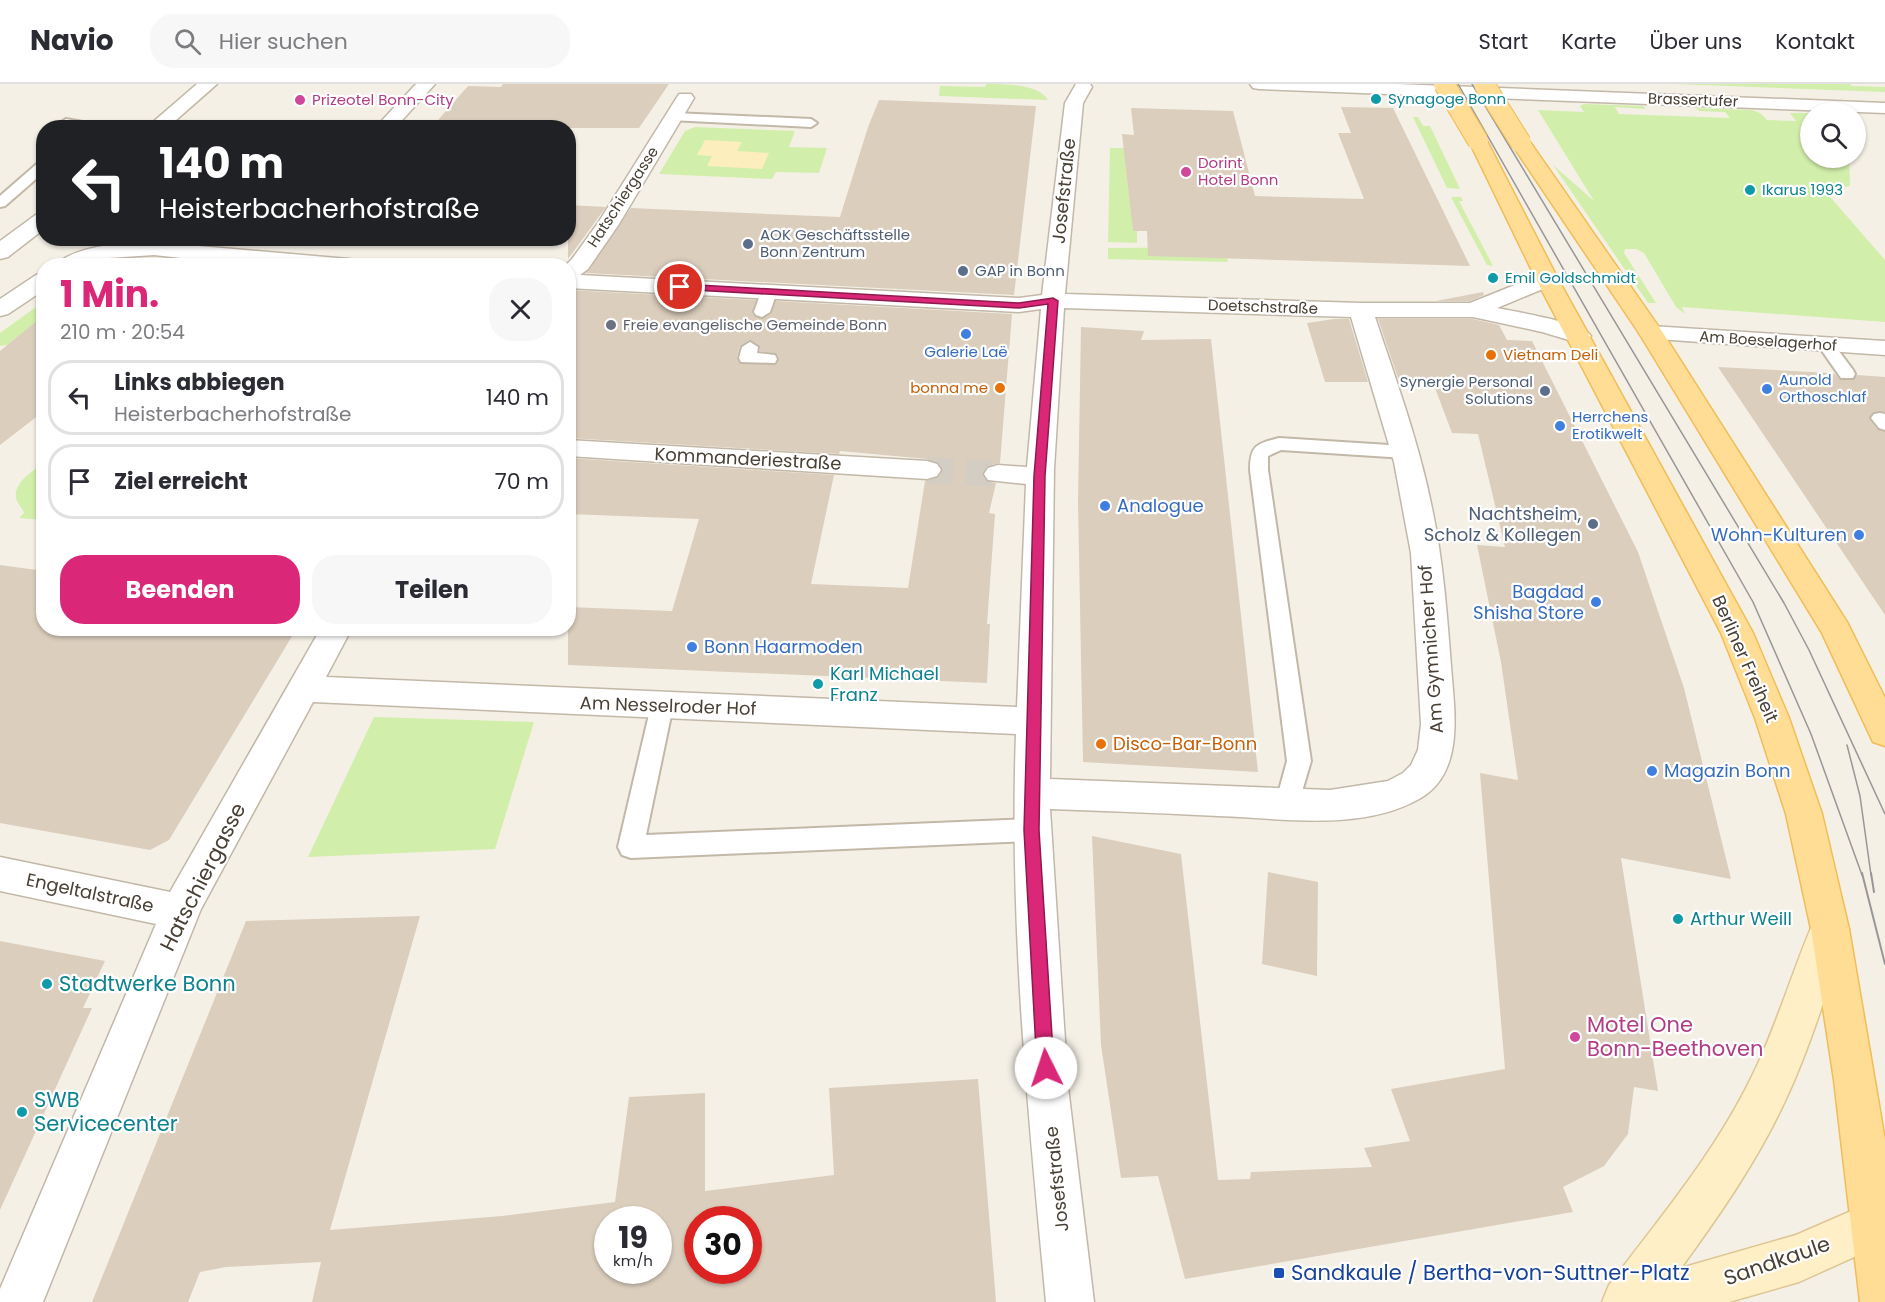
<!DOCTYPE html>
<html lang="de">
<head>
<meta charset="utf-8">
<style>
  :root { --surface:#fff; --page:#f7f7f7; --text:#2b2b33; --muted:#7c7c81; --line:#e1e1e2; --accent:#db2777 }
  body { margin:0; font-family:Poppins,sans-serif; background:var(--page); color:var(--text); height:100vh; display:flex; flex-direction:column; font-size:22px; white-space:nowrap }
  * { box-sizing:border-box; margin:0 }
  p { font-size:20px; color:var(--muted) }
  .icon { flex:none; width:33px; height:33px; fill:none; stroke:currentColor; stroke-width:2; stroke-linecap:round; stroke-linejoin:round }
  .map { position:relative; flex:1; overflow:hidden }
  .panel { position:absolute; left:36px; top:174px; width:540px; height:378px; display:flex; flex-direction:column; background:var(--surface); border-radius:24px; box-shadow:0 2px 4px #0004 }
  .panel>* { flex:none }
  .top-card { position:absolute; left:36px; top:36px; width:540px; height:126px; border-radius:24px; box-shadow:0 2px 4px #0004; background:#202124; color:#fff; overflow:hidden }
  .fabs { position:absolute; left:1800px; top:18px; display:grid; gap:12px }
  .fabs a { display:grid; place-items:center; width:66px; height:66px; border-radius:50%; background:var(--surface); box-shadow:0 2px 4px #0004; font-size:30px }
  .speed { position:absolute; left:594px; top:1122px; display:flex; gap:12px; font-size:30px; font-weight:700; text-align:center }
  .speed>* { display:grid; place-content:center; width:78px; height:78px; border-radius:50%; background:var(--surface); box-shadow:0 2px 4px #0004; line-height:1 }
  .speed small { font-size:15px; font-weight:400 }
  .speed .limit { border:9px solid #d22; background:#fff; color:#111 }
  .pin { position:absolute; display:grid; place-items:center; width:51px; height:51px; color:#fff; margin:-26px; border:3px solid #fff; border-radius:50%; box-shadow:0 2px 6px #0007 }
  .me { position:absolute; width:66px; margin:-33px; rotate:356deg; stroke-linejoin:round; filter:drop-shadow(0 0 4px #0008) }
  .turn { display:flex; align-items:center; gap:21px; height:126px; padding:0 24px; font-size:27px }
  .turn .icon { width:78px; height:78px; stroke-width:2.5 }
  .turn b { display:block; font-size:42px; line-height:51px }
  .round { display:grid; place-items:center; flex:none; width:63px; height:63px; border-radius:24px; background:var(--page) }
  .summary { display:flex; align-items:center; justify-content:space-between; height:102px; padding:0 24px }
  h1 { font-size:36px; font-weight:700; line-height:45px; color:var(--accent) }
  .cta { display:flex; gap:12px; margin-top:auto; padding:12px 24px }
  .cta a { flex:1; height:69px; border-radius:24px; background:var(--accent); color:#fff; font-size:24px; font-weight:700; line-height:69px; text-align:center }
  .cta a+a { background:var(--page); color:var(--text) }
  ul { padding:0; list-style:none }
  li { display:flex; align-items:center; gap:18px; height:75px; margin:0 12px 9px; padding:0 12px; border:3px solid var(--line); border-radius:24px }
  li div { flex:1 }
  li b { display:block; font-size:22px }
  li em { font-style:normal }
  header { display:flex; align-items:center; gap:36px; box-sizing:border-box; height:84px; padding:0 30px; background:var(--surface); border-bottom:2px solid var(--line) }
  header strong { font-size:28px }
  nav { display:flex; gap:33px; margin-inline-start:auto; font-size:21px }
  .search { width:420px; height:54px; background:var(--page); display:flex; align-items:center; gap:15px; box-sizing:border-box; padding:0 21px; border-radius:24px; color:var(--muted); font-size:22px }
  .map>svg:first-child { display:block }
  .green { fill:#d2eeab }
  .sand { fill:#fdeebe }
  .building { fill:#dbcebd; fill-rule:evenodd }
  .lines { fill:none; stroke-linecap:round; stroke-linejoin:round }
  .street-tunnel { stroke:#d3cdc3; stroke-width:26; stroke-dasharray:26 13; stroke-linecap:butt }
  .lane-casing { stroke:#c2b8a8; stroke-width:4 }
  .street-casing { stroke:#c2b8a8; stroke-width:3 }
  .secondary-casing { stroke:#ddc693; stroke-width:3 }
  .primary-casing { stroke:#f1bd58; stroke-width:3 }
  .lane { fill:#fff; fill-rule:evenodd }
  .street { fill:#fff; fill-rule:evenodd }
  .secondary { fill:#ffefc6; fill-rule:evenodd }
  .primary { fill:#ffdd95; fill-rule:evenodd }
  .tram-far1 { stroke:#979797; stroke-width:1.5 }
  .tram { stroke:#979797; stroke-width:2 }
  .primary-bridge-casing { stroke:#f1bd58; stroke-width:22; stroke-linecap:butt }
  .primary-bridge { stroke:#ffdd95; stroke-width:20 }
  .route { fill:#db2777; stroke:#8e194d; stroke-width:1.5 }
  .culture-dot { fill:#0f9aa8; stroke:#fff; stroke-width:2 }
  .hotel-dot { fill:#d1479c; stroke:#fff; stroke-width:2 }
  .service-dot { fill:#5c6f8a; stroke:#fff; stroke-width:2 }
  .worship-dot { fill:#6b7280; stroke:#fff; stroke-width:2 }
  .shop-dot { fill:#3f7fe0; stroke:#fff; stroke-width:2 }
  .food-dot { fill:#e8710a; stroke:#fff; stroke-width:2 }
  .transit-dot { fill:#1a4fb4; stroke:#fff; stroke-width:2 }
  .labels { text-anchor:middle; stroke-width:4.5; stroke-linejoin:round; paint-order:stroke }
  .far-culture-label { font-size:15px; fill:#0d838f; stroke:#fff; text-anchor:start }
  .far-hotel-label { font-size:15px; fill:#b23c85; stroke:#fff; text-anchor:start }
  .far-street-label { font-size:15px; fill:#494035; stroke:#fff }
  .far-service-label { font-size:15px; fill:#4e5e75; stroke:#fff; text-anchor:start }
  .far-worship-label { font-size:15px; fill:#5b616d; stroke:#fff; text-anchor:start }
  .far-shop-label { font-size:15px; fill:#366cbe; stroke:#fff; text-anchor:start }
  .far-food-label { font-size:15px; fill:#c56008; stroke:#fff; text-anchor:start }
  .street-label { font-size:18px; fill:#494035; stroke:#fff }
  .shop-label { font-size:18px; fill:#366cbe; stroke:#fff; text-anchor:start }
  .service-label { font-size:18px; fill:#4e5e75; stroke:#fff; text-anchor:end }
  .culture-label { font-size:18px; fill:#0d838f; stroke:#fff; text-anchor:start }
  .food-label { font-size:18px; fill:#c56008; stroke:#fff; text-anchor:start }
  .near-street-label { font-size:21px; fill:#494035; stroke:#fff }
  .near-culture-label { font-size:21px; fill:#0d838f; stroke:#fff; text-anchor:start }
  .near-hotel-label { font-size:21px; fill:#b23c85; stroke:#fff; text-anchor:start }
  .near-transit-label { font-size:21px; fill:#164399; stroke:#fff; text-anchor:start }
</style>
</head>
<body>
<header>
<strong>Navio</strong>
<div class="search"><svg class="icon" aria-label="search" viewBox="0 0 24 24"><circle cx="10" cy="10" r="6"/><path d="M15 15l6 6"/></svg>Hier suchen</div>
<nav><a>Start</a><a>Karte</a><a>Über uns</a><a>Kontakt</a></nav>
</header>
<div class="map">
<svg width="1885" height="1218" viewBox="0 0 1885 1218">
  <rect width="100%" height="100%" fill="#f5f0e6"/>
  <g class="green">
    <path d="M986,0C1005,0 1039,0 1048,16L939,12L940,2L985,3Z"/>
    <polygon points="1674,0 1850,0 1852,2 1885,3 1885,8"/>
    <polygon points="1584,20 1643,22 1646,25 1615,23 1619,30 1730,34 1725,28 1699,27 1696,24 1752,26 1760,29 1767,36 1796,37 1790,29 1810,29 1810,74 1849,74 1850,102 1825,107 1885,176 1885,238 1682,223 1685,230 1676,223 1644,169 1636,165 1625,165 1624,169 1656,219 1648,219 1553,81 1594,117 1538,26 1584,28 1580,22"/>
    <polygon points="1413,33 1418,33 1423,42 1430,42 1460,105 1447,104"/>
    <polygon points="695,43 795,47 789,63 827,64 819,89 776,88 772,95 659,90 685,47"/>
    <polygon points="1110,64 1124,64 1133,146 1137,147 1137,159 1108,158"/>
    <polygon points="1451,113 1461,113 1463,117 1459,117 1493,182 1487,181"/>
    <polygon points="1225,163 1228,178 1108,175 1108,164"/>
    <polygon points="43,218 43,231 12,260 0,262 0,249"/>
    <path d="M43,379V436L19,434L24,429C22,423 19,422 17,417C10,401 34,386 43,379Z"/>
    <polygon points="374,633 534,638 495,765 308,773"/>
  </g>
  <polygon class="sand" points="705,56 742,58 737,67 769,69 762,85 707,82 712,72 697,71"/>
  <g class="building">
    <polygon points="503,0 669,0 639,44 431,44 468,2 501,3"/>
    <polygon points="879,16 1036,22 1014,211 586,189 631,124 840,133 868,43"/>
    <polygon points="1341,23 1393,24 1470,182 1148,172 1147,147 1133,147 1122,50 1134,51 1131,24 1233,27 1255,112 1364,115 1338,49 1351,49"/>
    <polygon points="568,121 606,123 568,175"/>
    <path d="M568,206L756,216L752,229L761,235L771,230L776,217L1012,230L1000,379L987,382L982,389L986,397L996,399L989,429L995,430L987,540H990L987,599L568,581V523L672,527L699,435L568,430V374L834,391L811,500L908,504L925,397L938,394L943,387L939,379L927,375L840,367L839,370L568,354ZM749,256L759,261L760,267L777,270L779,274L777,280L739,279L737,273L740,262Z"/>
    <polygon points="1483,208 1484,211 1470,217 1436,217"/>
    <polygon points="44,231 44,327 0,361 0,267"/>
    <polygon points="1334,235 1349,235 1368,298 1325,298 1307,239"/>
    <polygon points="1378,235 1473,235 1499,241 1507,256 1532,257 1638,468 1684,604 1731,795 1621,774 1658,1007 1634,1003 1628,1050 1604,1082 1563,1103 1573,1128 1185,1195 1158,1092 1121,1094 1101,961 1092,752 1181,770 1218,1096 1250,1095 1251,1088 1372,1083 1364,1064 1410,1057 1391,1005 1505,985 1480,689 1518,696 1501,578 1477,461 1505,463 1478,350 1452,349 1432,296 1399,297"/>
    <polygon points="1081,243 1144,247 1141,256 1211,255 1258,688 1083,678 1078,417"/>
    <polygon points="1718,283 1831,289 1835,290 1841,296 1853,296 1857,291 1885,293 1885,328 1874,328 1869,334 1877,345 1885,348 1885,531"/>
    <polygon points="0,481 44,487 44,544 297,544 169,756 150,766 0,739"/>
    <polygon points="1268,788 1318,798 1317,892 1262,880"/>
    <path d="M420,832L330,1146L502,1132L615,1118L629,1013L705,1009V1107L834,1091L829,1004L978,995L996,1218H312L321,1178L226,1183L200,1188L188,1218H92L246,837ZM608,1136H658V1186H608ZM698,1136H748V1186H698Z"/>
    <polygon points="0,857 105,877 83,924 92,924 0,1126"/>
  </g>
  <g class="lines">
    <polyline class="street-tunnel" points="927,386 998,390"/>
    <g class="lane-casing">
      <g id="lane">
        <polygon points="674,29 811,35 817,39 811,43 670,36 668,33 670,30"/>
        <polygon points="66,35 88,39 90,42 62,42 60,39"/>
        <polygon points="44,77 44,88 5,122 0,123 0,112 39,78"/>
        <polygon points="769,203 777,208 770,228 762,233 756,231 754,228 761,208"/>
        <polygon points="1826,256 1832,258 1853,286 1855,290 1853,294 1841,294 1818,261"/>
        <polygon points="750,258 758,263 757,269 775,271 777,275 775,279 741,278 739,274 742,263"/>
        <polygon points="1880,329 1885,330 1885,346 1879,344 1871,334 1874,330"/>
        <path d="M1279,354L1405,362L1411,364L1414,368L1411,372L1405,374L1281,366L1268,372V386L1311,677L1296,728L1287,731L1278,728L1275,721L1287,677L1250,386C1250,362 1256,360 1279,354Z"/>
        <polygon points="662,613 670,616 673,622 646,751 1032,735 1041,738 1044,746 1041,754 1032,757 631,774 622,771 618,763 651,622 654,616"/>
      </g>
    </g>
    <g class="street-casing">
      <g id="street">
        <polygon points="197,0 217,0 167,44 146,44"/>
        <polygon points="416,0 435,0 395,44 375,44"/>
        <path d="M1076,0H1090L1092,3L1083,19L1065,210L1361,219H1470L1547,188L1555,190L1558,195L1555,200L1497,224C1516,228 1582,238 1591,252L1587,257L1579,259L1542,248L1473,233H1375C1396,296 1419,359 1432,424C1443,476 1447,529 1451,582C1454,625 1466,689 1419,715C1360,748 1282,734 1218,732C1162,729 1106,727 1050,725L1068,1003L1094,1218H1046C1028,1029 1009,839 1016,650L313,618L201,825L43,1218H0V1205L156,840L0,807V773L170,808L321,544H352L326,593L1017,623L1026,400L988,396L984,390L988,384L998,381L1027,383L1041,225L1019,228L568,204V182H565L572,175L598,139L679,10H691L694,14L619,140L588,185L580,191L1019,214L1042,211L1065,19ZM1064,224L1351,233L1394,378L1411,469L1421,640L1418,666L1411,681L1403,689L1388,697L1330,706L1050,695L1054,385Z"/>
        <polygon points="1250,0 1397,0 1885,19 1885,29 1259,5 1253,4"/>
        <polygon points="44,128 44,145 8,173 0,175 0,157 37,130"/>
        <path d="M131,158L176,160L349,175L357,177L360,182H254L154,171L109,174L86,182H56C68,165 112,160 131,158Z"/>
        <polygon points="44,189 44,206 8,230 0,232 0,215 36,191"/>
        <polygon points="1651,242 1885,257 1885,271 1643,254 1639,249 1643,244"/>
        <polygon points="568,356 927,377 937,380 941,386 937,392 927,395 568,372"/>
      </g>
    </g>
    <g class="secondary-casing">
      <path id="secondary" d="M1830,827L1844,832L1849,845C1828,902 1811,962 1785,1017C1758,1076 1719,1132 1681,1184L1796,1151L1872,1118L1885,1123V1159L1799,1198L1729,1218H1602L1609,1201C1660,1134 1717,1066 1753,990C1778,939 1793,884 1816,832Z"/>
    </g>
    <g class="primary-casing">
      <g id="primary">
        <polygon points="1478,51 1485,53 1487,57 1558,195 1753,549 1789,634 1822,730 1849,845 1885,1056 1885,1218 1860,1218 1834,996 1811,845 1786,730 1755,634 1721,549 1536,195 1469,57 1471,53"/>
        <polygon points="1521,53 1528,55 1663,249 1847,538 1885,614 1885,662 1873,658 1822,549 1639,249 1511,59 1514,55"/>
      </g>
    </g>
    <use href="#lane" class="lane"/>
    <use href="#street" class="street"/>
    <use href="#secondary" class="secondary"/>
    <use href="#primary" class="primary"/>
    <g class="tram-far1">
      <polyline points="1458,0 1753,518 1811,650 1862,791"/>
      <polyline points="1472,0 1784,519 1809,566 1885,730"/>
      <polyline points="1847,661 1860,712 1871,791"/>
    </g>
    <g class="tram">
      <polyline points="1862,789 1885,880"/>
      <polyline points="1871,789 1874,808"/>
    </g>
    <g class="primary-bridge-casing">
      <g id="primary-bridge">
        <polyline points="1444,0 1478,57"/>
        <polyline points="1484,0 1521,59"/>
      </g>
    </g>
    <use href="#primary-bridge" class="primary-bridge"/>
  </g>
  <polygon class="route" points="680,200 1019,219 1053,214 1058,217 1045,392 1039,746 1054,984 1052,990 1046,992 1039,990 1037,984 1024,746 1034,392 1048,220 1019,224 676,205 676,201"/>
  <g class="culture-dot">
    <circle cx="1376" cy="15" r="6"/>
    <circle cx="1750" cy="106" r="6"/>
    <circle cx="1493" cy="194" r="6"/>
    <circle cx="818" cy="600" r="6"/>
    <circle cx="1678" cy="835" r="6"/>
    <circle cx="47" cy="900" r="6"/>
    <circle cx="22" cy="1028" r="6"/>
  </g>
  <g class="hotel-dot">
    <circle cx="300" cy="16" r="6"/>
    <circle cx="1186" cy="88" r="6"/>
    <circle cx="1575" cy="953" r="6"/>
  </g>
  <g class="service-dot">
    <circle cx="748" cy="160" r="6"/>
    <circle cx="963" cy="187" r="6"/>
    <circle cx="1545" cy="307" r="6"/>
    <circle cx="1593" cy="440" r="6"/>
  </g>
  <circle class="worship-dot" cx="611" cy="241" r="6"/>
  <g class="shop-dot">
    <circle cx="966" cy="250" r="6"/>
    <circle cx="1767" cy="305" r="6"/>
    <circle cx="1560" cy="342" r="6"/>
    <circle cx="1105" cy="422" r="6"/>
    <circle cx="1859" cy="451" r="6"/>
    <circle cx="1596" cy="518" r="6"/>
    <circle cx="692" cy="563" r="6"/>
    <circle cx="1652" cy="687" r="6"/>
  </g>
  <g class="food-dot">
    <circle cx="1491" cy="271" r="6"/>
    <circle cx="1000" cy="304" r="6"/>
    <circle cx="1101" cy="660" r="6"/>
  </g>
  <rect class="transit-dot" x="1273" y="1183" width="12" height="12" rx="3"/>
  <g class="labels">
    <g class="far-culture-label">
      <text x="1388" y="20">Synagoge Bonn</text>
      <text x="1762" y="111">Ikarus 1993</text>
      <text x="1505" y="199">Emil Goldschmidt</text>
    </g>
    <g class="far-hotel-label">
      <text x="312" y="21">Prizeotel Bonn-City</text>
      <text x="1198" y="84">Dorint<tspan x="1198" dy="17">Hotel Bonn</tspan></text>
    </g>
    <g class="far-street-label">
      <text transform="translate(1693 16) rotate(2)" y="5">Brassertufer</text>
      <text transform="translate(623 113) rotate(-57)" y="5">Hatschiergasse</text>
      <text transform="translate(1263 223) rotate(2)" y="5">Doetschstraße</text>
      <text transform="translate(1768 257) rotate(4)" y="5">Am Boeselagerhof</text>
    </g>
    <g class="far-service-label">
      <text x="760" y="156">AOK Geschäftsstelle<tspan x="760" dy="17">Bonn Zentrum</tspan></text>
      <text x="975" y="192">GAP in Bonn</text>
      <text x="1533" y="303" text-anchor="end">Synergie Personal<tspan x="1533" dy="17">Solutions</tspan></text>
    </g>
    <g class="far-worship-label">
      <text x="623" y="246">Freie evangelische Gemeinde Bonn</text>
    </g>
    <g class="far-shop-label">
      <text x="966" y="273" text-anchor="middle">Galerie Laë</text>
      <text x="1779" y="301">Aunold<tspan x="1779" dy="17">Orthoschlaf</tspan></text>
      <text x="1572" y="338">Herrchens<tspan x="1572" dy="17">Erotikwelt</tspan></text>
    </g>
    <g class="far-food-label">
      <text x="1503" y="276">Vietnam Deli</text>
      <text x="988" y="309" text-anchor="end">bonna me</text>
    </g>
    <g class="street-label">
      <text transform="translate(1064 107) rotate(-84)" y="6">Josefstraße</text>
      <text transform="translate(748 375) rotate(3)" y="6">Kommanderiestraße</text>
      <text transform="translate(1431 565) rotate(-94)" y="6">Am Gymnicher Hof</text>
      <text transform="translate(1745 575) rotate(66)" y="6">Berliner Freiheit</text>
      <text transform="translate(668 622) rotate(2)" y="6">Am Nesselroder Hof</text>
      <text transform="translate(90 809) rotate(12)" y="6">Engeltalstraße</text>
      <text transform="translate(1057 1095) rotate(-96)" y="6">Josefstraße</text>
    </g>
    <g class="shop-label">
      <text x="1117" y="428">Analogue</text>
      <text x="1847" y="457" text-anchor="end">Wohn-Kulturen</text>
      <text x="1584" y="514" text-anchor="end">Bagdad<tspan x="1584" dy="21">Shisha Store</tspan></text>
      <text x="704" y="569">Bonn Haarmoden</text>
      <text x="1664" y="693">Magazin Bonn</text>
    </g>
    <g class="service-label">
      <text x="1581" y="436">Nachtsheim,<tspan x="1581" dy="21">Scholz &amp; Kollegen</tspan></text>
    </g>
    <g class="culture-label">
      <text x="830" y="596">Karl Michael<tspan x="830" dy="21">Franz</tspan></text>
      <text x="1690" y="841">Arthur Weill</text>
    </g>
    <g class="food-label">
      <text x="1113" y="666">Disco-Bar-Bonn</text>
    </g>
    <g class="near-street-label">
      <text transform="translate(203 793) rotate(-63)" y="7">Hatschiergasse</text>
      <text transform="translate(1777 1177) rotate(-19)" y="7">Sandkaule</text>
    </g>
    <g class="near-culture-label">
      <text x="59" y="907">Stadtwerke Bonn</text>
      <text x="34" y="1023">SWB<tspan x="34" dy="24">Servicecenter</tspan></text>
    </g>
    <g class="near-hotel-label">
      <text x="1587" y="948">Motel One<tspan x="1587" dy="24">Bonn-Beethoven</tspan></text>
    </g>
    <g class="near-transit-label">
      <text x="1291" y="1196">Sandkaule / Bertha-von-Suttner-Platz</text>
    </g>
  </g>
</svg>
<div class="fabs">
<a><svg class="icon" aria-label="search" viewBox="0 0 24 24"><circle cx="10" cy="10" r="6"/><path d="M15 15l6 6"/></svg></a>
</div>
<div class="speed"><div>19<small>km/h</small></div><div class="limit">30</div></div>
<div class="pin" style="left:680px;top:203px;background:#d93025"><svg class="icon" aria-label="arrive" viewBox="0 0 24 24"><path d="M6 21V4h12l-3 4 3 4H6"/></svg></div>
<svg class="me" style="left:1046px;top:984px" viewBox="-20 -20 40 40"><circle r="19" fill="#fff"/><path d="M0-13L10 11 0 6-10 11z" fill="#db2777"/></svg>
<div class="top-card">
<div class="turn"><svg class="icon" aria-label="left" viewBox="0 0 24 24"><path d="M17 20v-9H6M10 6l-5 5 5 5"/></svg><div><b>140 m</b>Heisterbacherhofstraße</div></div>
</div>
<section class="panel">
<div class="summary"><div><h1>1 Min.</h1><p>210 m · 20:54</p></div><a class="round"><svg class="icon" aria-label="close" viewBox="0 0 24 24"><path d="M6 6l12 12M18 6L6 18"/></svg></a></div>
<ul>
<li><svg class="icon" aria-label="left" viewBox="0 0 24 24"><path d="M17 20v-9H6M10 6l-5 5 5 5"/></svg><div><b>Links abbiegen</b><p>Heisterbacherhofstraße</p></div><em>140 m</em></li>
<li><svg class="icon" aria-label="arrive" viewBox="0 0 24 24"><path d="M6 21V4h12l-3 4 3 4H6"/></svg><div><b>Ziel erreicht</b></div><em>70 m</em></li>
</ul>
<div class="cta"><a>Beenden</a><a>Teilen</a></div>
</section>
</div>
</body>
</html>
